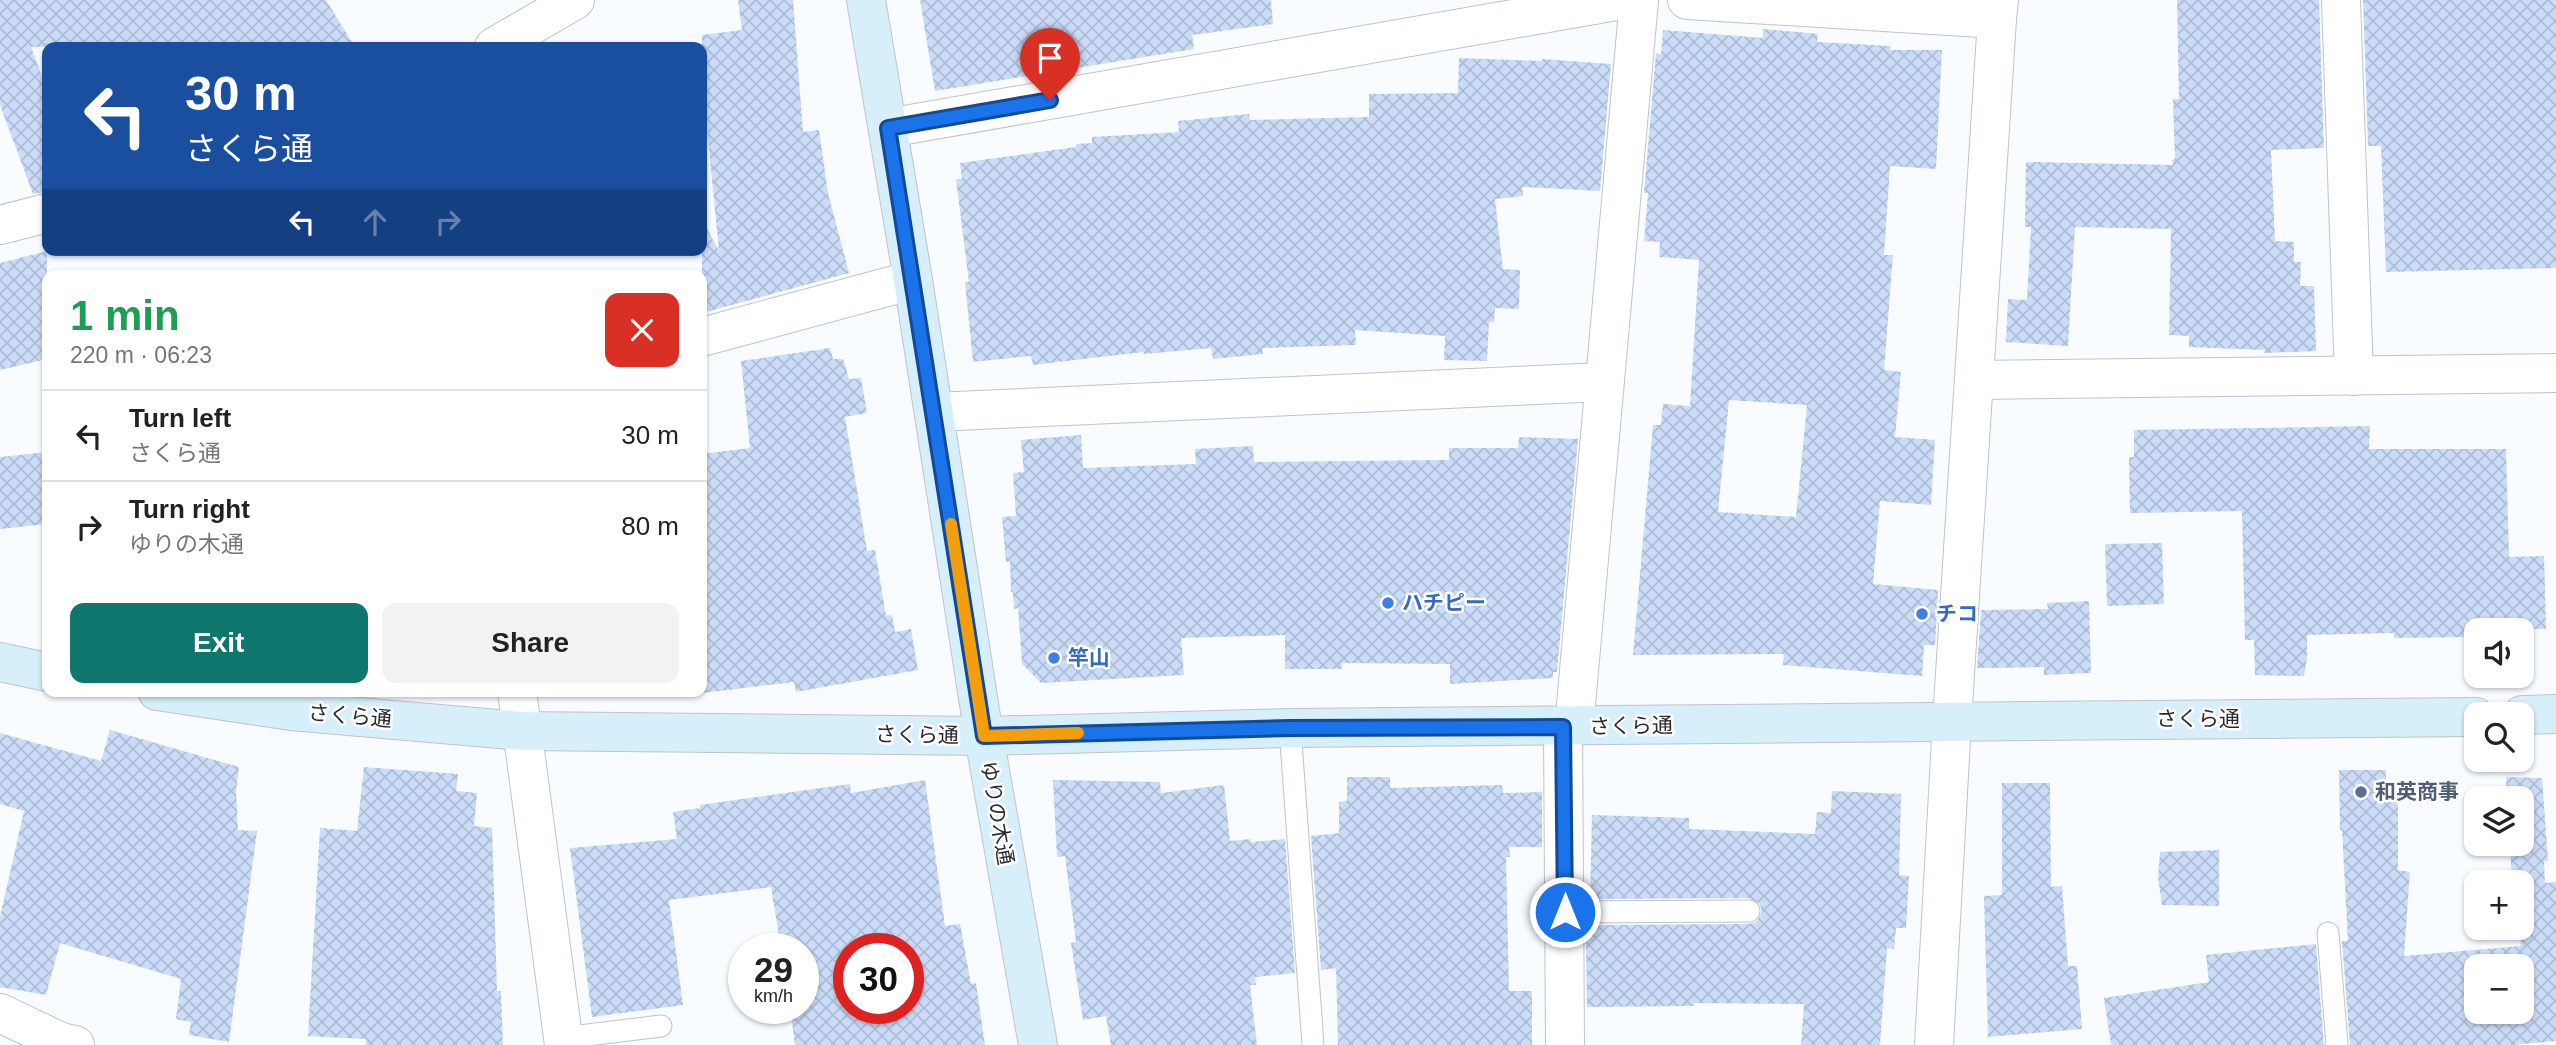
<!DOCTYPE html>
<html lang="en">
<head>
<meta charset="utf-8">
<style>
  :root { --surface:#fff; --page:#f2f2f2; --text:#222; --muted:#767676; --line:#e0e0e0; --accent:#0f766e }
  body { margin:0; font-family:Arial,"Noto Sans JP",sans-serif; background:var(--page); color:var(--text); height:100vh; display:flex; flex-direction:column; font-size:26px; white-space:nowrap }
  * { box-sizing:border-box; margin:0 }
  p { font-size:23px; color:var(--muted) }
  .icon { flex:none; width:38px; height:38px; fill:none; stroke:currentColor; stroke-width:2; stroke-linecap:round; stroke-linejoin:round }
  .map { position:relative; flex:1; overflow:hidden }
  .side { position:absolute; left:42px; top:270px; width:665px; height:427px; display:flex; flex-direction:column; background:var(--surface); border-radius:14px; box-shadow:0 2px 5px #0004 }
  .side>* { flex:none }
  .banner { position:absolute; left:42px; top:42px; width:665px; height:214px; border-radius:14px; box-shadow:0 2px 5px #0004; background:#1a4fa0; color:#fff; overflow:hidden }
  .controls { position:absolute; left:2464px; top:618px; display:grid; gap:14px }
  .controls a { display:grid; place-items:center; width:70px; height:70px; border-radius:14px; background:var(--surface); box-shadow:0 2px 5px #0004; font-size:35px }
  .speed { position:absolute; left:728px; top:933px; display:flex; gap:14px; font-size:35px; font-weight:700; text-align:center }
  .speed>* { display:grid; place-content:center; width:91px; height:91px; border-radius:50%; background:var(--surface); box-shadow:0 2px 5px #0004; line-height:1 }
  .speed small { font-size:18px; font-weight:400 }
  .speed .limit { border:10px solid #d22; background:#fff; color:#111 }
  .pin { position:absolute; display:grid; place-items:center; width:60px; height:60px; color:#fff; margin:-72px -30px; border-radius:50% 50% 50% 0; rotate:-45deg; box-shadow:0 0 7px #0007 }
  .pin .icon { rotate:45deg }
  .me { position:absolute; width:77px; margin:-38px; rotate:0deg; stroke-linejoin:round; filter:drop-shadow(0 0 5px #0008) }
  .turn { display:flex; align-items:center; gap:24px; height:147px; padding:0 28px; font-size:32px }
  .turn .icon { width:91px; height:91px; stroke-width:2.5 }
  .turn b { display:block; font-size:49px; line-height:60px }
  .lanes { display:flex; align-items:center; height:66px; padding:0 28px; background:#0003; justify-content:center; gap:35px; direction:ltr }
  .lanes .off { opacity:.35 }
  .round { display:grid; place-items:center; flex:none; width:74px; height:74px; border-radius:14px; background:var(--page) }
  .headline { display:flex; align-items:center; justify-content:space-between; height:119px; padding:0 28px }
  h1 { font-size:42px; font-weight:700; line-height:52px; color:#1e9e55 }
  .button { display:flex; gap:14px; margin-top:auto; padding:14px 28px }
  .button a { flex:1; height:80px; border-radius:14px; background:var(--accent); color:#fff; font-size:28px; font-weight:700; line-height:80px; text-align:center }
  .button a+a { background:var(--page); color:var(--text) }
  ul { padding:0; list-style:none }
  li { display:flex; align-items:center; gap:21px; height:91px; padding:0 28px; border-top:2px solid var(--line) }
  li div { flex:1 }
  li b { display:block; font-size:26px }
  li em { font-style:normal }
  .map>svg:first-child { display:block }
  .building { fill:url(#building-cross-hatch); fill-rule:evenodd }
  .lines { fill:none; stroke-linecap:round; stroke-linejoin:round }
  .lane-casing { stroke:#c0c3c9; stroke-width:23 }
  .street-casing { stroke:#c0c3c9; stroke-width:40 }
  .secondary-casing { stroke:#c0c3c9; stroke-width:40 }
  .lane { stroke:#fff; stroke-width:21 }
  .street { stroke:#fff; stroke-width:38 }
  .secondary { stroke:#d6effb; stroke-width:38 }
  .route-casing { stroke:#114b97; stroke-width:18 }
  .route { stroke:#1a73e8; stroke-width:12 }
  .slow { stroke:#f59e0b; stroke-width:12 }
  .shop-dot { fill:#3f7fe0; stroke:#fff; stroke-width:2.5 }
  .service-dot { fill:#5c6f8a; stroke:#fff; stroke-width:2.5 }
  .labels { text-anchor:middle; stroke-width:5; stroke-linejoin:round; paint-order:stroke }
  .shop-label { font-size:21px; font-weight:bold; fill:#366cbe; stroke:#fff; text-anchor:start }
  .street-label { font-size:21px; fill:#292a2c; stroke:#fff }
  .service-label { font-size:21px; font-weight:bold; fill:#4e5e75; stroke:#fff; text-anchor:start }
</style>
</head>
<body>
<div class="map">
<svg width="2556" height="1045" viewBox="0 0 2556 1045">
  <defs>
    <pattern id="building-cross-hatch" width="8" height="8" patternUnits="userSpaceOnUse" patternTransform="scale(1.75)"><rect width="8" height="8" fill="#cbdcf8"/><path d="M0 0l8 8M0 8l8-8" fill="none" stroke="#aebdd5"/></pattern>
  </defs>
  <rect width="100%" height="100%" fill="#f8fbff"/>
  <g class="building">
    <polygon points="0,0 326,0 355,47 31,47 47,90 47,192 33,194 0,105"/>
    <polygon points="738,0 793,0 803,132 819,130 828,193 849,273 702,313 702,219 719,251 702,77 702,35 742,30"/>
    <polygon points="920,0 1271,0 1273,24 1192,35 1194,49 935,91"/>
    <polygon points="2177,0 2319,0 2324,148 2271,150 2275,241 2294,242 2294,262 2301,262 2300,286 2314,286 2316,351 2264,353 2265,350 2189,347 2189,336 2169,335 2171,229 2075,227 2068,346 2006,342 2008,299 2027,300 2031,227 2025,227 2026,162 2173,165 2172,160 2175,159 2173,99 2179,99"/>
    <polygon points="2363,0 2556,0 2556,268 2386,272 2381,146 2368,146"/>
    <path d="M1763,29L1818,34L1817,42L1891,46L1890,50H1942L1936,169L1890,166L1884,255H1893L1884,370L1901,372L1895,437L1935,440L1931,505L1880,501L1873,584L1938,590L1935,645H1924L1922,676L1783,665L1784,654L1633,655L1653,425H1661L1663,404L1690,406L1699,260L1659,257L1660,242L1644,241L1648,193H1644L1656,53L1661,54L1663,30L1763,38ZM1729,400L1807,405L1796,517L1718,512Z"/>
    <polygon points="1459,58 1542,61 1542,59 1611,64 1600,191 1522,187 1523,196 1495,199 1503,269 1520,270 1519,309 1495,308 1494,322 1489,322 1487,361 1444,360 1445,336 1355,330 1356,345 1262,348 1263,354 1213,359 1211,348 1144,354 1143,352 1033,365 1031,356 973,362 965,282 969,282 956,179 962,179 960,163 1076,147 1076,144 1092,143 1092,137 1179,132 1178,121 1249,114 1250,120 1369,117 1369,94 1458,93"/>
    <polygon points="47,251 47,359 0,370 0,263"/>
    <polygon points="830,348 833,359 843,359 849,379 861,378 867,413 845,417 867,551 875,550 886,616 892,615 895,632 911,629 918,670 796,692 794,682 702,693 702,454 750,448 741,361"/>
    <polygon points="2370,426 2369,449 2506,449 2509,557 2544,556 2546,629 2471,630 2471,637 2394,638 2394,633 2307,635 2307,658 2304,676 2255,675 2254,640 2245,640 2242,511 2130,513 2129,457 2134,457 2134,430"/>
    <polygon points="1081,435 1083,468 1196,464 1195,449 1253,446 1254,462 1449,460 1449,448 1518,448 1519,437 1578,439 1557,672 1553,672 1553,678 1450,684 1450,664 1342,663 1342,669 1285,669 1285,635 1181,638 1184,675 1041,683 1022,664 1018,608 1014,609 1013,592 1011,592 1010,561 1006,562 1002,517 1016,516 1013,473 1024,472 1021,440"/>
    <polygon points="47,452 47,524 0,529 0,457"/>
    <polygon points="2162,543 2164,604 2107,606 2105,544"/>
    <polygon points="2089,601 2091,673 2044,675 2044,667 1977,668 1981,610 2048,609 2047,603"/>
    <polygon points="110,730 239,767 236,791 238,830 257,831 229,1042 189,1035 191,1022 176,1019 181,979 60,943 46,995 0,987 0,917 24,811 0,804 0,733 101,761"/>
    <polygon points="364,767 458,774 456,791 477,793 474,826 492,828 497,991 501,991 503,1045 366,1045 366,1039 308,1036 320,828 357,831"/>
    <path d="M2339,770H2386L2385,793L2398,794V870L2410,872L2404,956L2521,946L2519,928H2522V882H2512L2510,844H2522V798H2507L2506,777L2542,778L2548,861H2544L2545,883L2556,882V1041L2512,1045H2350L2342,941H2348L2342,830H2340ZM2476,966H2522V1012H2476Z"/>
    <polygon points="1347,777 1390,777 1390,788 1502,785 1503,793 1542,792 1542,847 1509,847 1510,857 1506,857 1509,991 1532,991 1532,1045 1338,1045 1336,968 1321,970 1311,836 1339,833 1339,802 1347,801"/>
    <path d="M925,780L945,926L960,924L971,984L976,983L985,1045H795L790,1008H803V948H781L771,887L669,900L683,1005L592,1017L570,848L677,839L673,812L700,808V805L850,784L851,793ZM849,948H908V1008H849Z"/>
    <polygon points="1053,780 1160,782 1161,793 1224,785 1230,841 1251,839 1251,842 1285,839 1295,973 1255,977 1256,985 1250,985 1257,1045 1111,1045 1106,1016 1083,1020 1071,943 1076,942 1065,856 1057,857"/>
    <polygon points="2002,783 2050,783 2051,887 2062,886 2068,966 2077,966 2082,1029 1988,1037 1984,896 2002,895"/>
    <polygon points="1832,791 1901,794 1899,875 1909,876 1906,928 1896,928 1894,949 1887,948 1880,1045 1801,1045 1804,1004 1694,1003 1694,1006 1587,1007 1586,942 1589,942 1590,925 1749,924 1756,922 1762,912 1760,904 1749,898 1590,899 1592,815 1689,818 1689,829 1815,834 1817,812 1831,813"/>
    <polygon points="2219,850 2219,906 2162,905 2158,877 2160,852"/>
    <polygon points="2316,944 2324,1045 2111,1045 2104,998 2209,982 2206,955"/>
  </g>
  <g class="lines">
    <g class="lane-casing">
      <g id="lane">
        <polyline points="1290,728 1313,1045"/>
        <polyline points="1565,912 1749,911"/>
        <polyline points="2328,933 2337,1045"/>
        <polyline points="563,1038 661,1026"/>
      </g>
    </g>
    <g class="street-casing">
      <g id="street">
        <polyline points="1687,0 1997,19 1999,0"/>
        <polyline points="2341,0 2354,376"/>
        <polyline points="494,47 575,0"/>
        <polyline points="888,128 1622,0"/>
        <polyline points="0,225 47,213"/>
        <polyline points="702,337 913,280"/>
        <polyline points="1975,380 2556,373"/>
        <polyline points="934,412 1604,382"/>
        <polyline points="517,691 564,1045"/>
        <polyline points="1563,727 1565,1045"/>
        <polyline points="1574,727 1639,0"/>
        <polyline points="0,1013 61,1042 75,1045"/>
        <polyline points="1934,1045 1952,721 1997,19"/>
      </g>
    </g>
    <g class="secondary-casing">
      <g id="secondary">
        <polyline points="866,0 913,280 984,736 1038,1045"/>
        <polyline points="0,662 47,672"/>
        <polyline points="157,691 291,711 522,731 984,736 1290,728 2476,717"/>
        <polyline points="2522,715 2556,714"/>
      </g>
    </g>
    <use href="#lane" class="lane"/>
    <use href="#street" class="street"/>
    <use href="#secondary" class="secondary"/>
  </g>
  <g class="lines">
    <g class="route-casing">
      <polyline id="route" points="1050,100 888,128 984,736 1290,728 1563,727 1565,912"/>
    </g>
    <use href="#route" class="route"/>
    <polyline class="slow" points="951,524 984,736 1078,733"/>
  </g>
  <g class="shop-dot">
    <circle cx="1388" cy="603" r="7"/>
    <circle cx="1922" cy="614" r="7"/>
    <circle cx="1054" cy="658" r="7"/>
  </g>
  <circle class="service-dot" cx="2361" cy="792" r="7"/>
  <g class="labels">
    <g class="shop-label">
      <text x="1402" y="610">ハチピー</text>
      <text x="1936" y="621">チコ</text>
      <text x="1068" y="665">竿山</text>
    </g>
    <g class="street-label">
      <text transform="translate(350 716) rotate(5)" y="7">さくら通</text>
      <text x="2198" y="726">さくら通</text>
      <text transform="translate(1631 726) rotate(-1)" y="7">さくら通</text>
      <text transform="translate(917 735) rotate(1)" y="7">さくら通</text>
      <text transform="translate(997 813) rotate(80)" y="7">ゆりの木通</text>
    </g>
    <g class="service-label">
      <text x="2375" y="799">和英商事</text>
    </g>
  </g>
</svg>
<div class="controls">
<a><svg class="icon" aria-label="sound" viewBox="0 0 24 24"><path d="M4 9h4l5-4v14l-5-4H4zM17 9q2 3 0 6"/></svg></a>
<a><svg class="icon" aria-label="search" viewBox="0 0 24 24"><circle cx="10" cy="10" r="6"/><path d="M15 15l6 6"/></svg></a>
<a><svg class="icon" aria-label="layers" viewBox="0 0 24 24"><path d="M12 4l9 5-9 5-9-5zM3 14l9 5 9-5"/></svg></a>
<a>+</a>
<a>−</a>
</div>
<div class="speed"><div>29<small>km/h</small></div><div class="limit">30</div></div>
<div class="pin" style="left:1050px;top:100px;background:#d93025"><svg class="icon" aria-label="arrive" viewBox="0 0 24 24"><path d="M6 21V4h12l-3 4 3 4H6"/></svg></div>
<svg class="me" style="left:1565px;top:912px" viewBox="-20 -20 40 40"><circle r="17" fill="#1a73e8" stroke="#fff" stroke-width="3"/><path d="M0-11L8 9 0 5-8 9z" fill="#fff"/></svg>
<div class="banner">
<div class="turn"><svg class="icon" aria-label="left" viewBox="0 0 24 24"><path d="M17 20v-9H6M10 6l-5 5 5 5"/></svg><div><b>30 m</b>さくら通</div></div>
<div class="lanes"><svg class="icon" aria-label="left" viewBox="0 0 24 24"><path d="M17 20v-9H6M10 6l-5 5 5 5"/></svg><svg class="icon off" aria-label="ahead" viewBox="0 0 24 24"><path d="M12 20V5M6 11l6-6 6 6"/></svg><svg class="icon off" aria-label="right" viewBox="0 0 24 24"><path d="M7 20v-9h11M14 6l5 5-5 5"/></svg></div>
</div>
<section class="side">
<div class="headline"><div><h1>1 min</h1><p>220 m · 06:23</p></div><a class="round" style="background:#d93025;color:#fff"><svg class="icon" aria-label="close" viewBox="0 0 24 24"><path d="M6 6l12 12M18 6L6 18"/></svg></a></div>
<ul>
<li><svg class="icon" aria-label="left" viewBox="0 0 24 24"><path d="M17 20v-9H6M10 6l-5 5 5 5"/></svg><div><b>Turn left</b><p>さくら通</p></div><em>30 m</em></li>
<li><svg class="icon" aria-label="right" viewBox="0 0 24 24"><path d="M7 20v-9h11M14 6l5 5-5 5"/></svg><div><b>Turn right</b><p>ゆりの木通</p></div><em>80 m</em></li>
</ul>
<div class="button"><a>Exit</a><a>Share</a></div>
</section>
</div>
</body>
</html>
